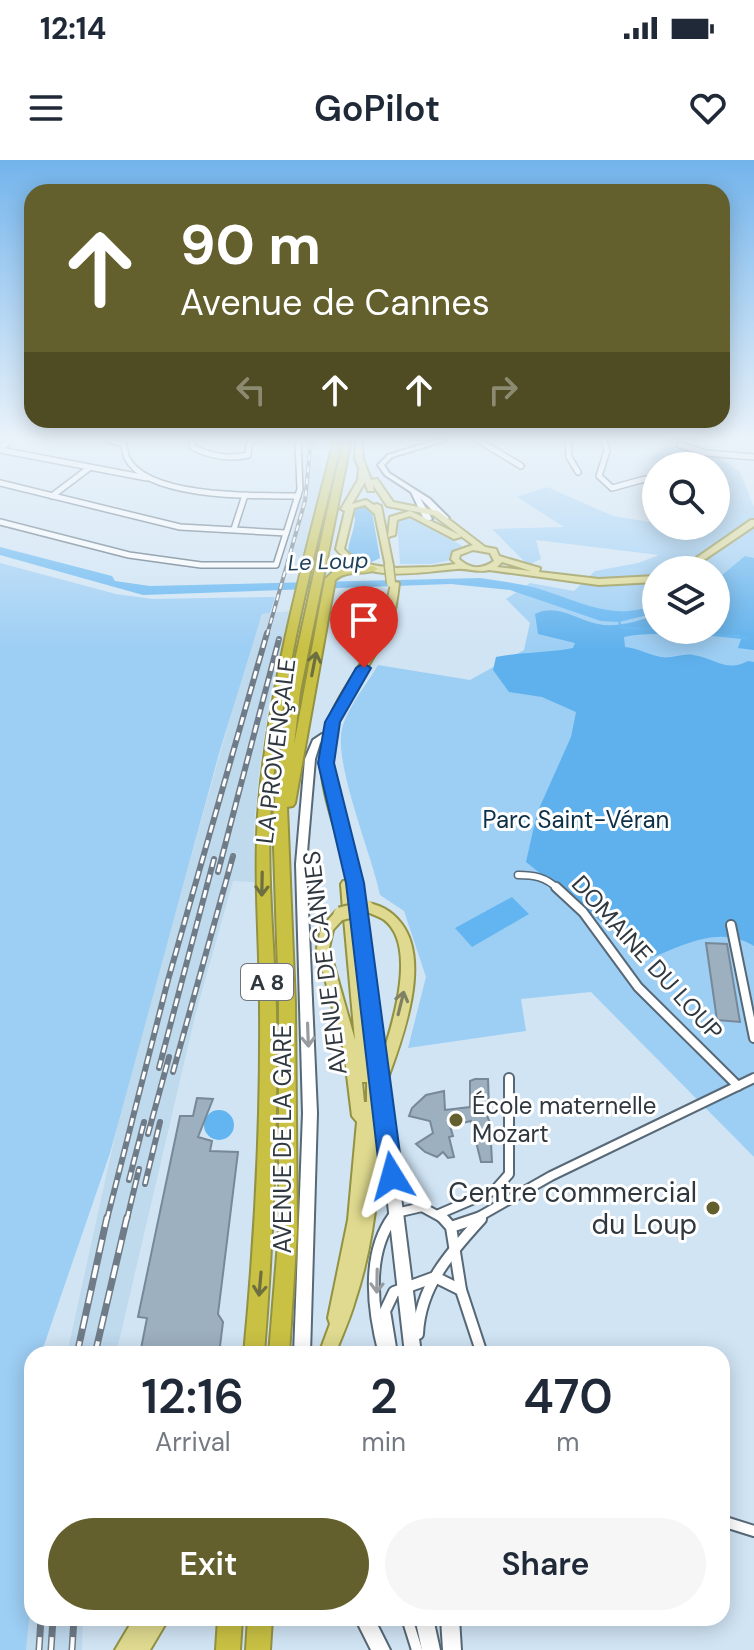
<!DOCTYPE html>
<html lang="en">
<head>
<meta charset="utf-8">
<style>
  :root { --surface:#fff; --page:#f6f6f7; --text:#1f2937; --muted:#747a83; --accent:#63602d }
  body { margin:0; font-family:"DM Sans",sans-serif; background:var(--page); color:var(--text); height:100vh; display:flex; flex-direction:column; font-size:30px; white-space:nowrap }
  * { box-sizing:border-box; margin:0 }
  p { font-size:26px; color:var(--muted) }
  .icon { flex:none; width:44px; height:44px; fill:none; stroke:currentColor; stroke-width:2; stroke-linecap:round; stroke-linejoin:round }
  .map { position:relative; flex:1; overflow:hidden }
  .details { position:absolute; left:24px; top:1186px; width:706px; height:280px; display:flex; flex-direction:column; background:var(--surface); border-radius:24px; box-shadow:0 4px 20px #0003 }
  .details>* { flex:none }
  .top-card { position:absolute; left:24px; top:24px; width:706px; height:244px; border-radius:24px; box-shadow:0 4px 20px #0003; background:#63602d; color:#fff; overflow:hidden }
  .buttons { position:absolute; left:642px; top:292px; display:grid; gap:16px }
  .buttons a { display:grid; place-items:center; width:88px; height:88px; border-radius:50%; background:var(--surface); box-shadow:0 4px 20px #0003; font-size:40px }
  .pin { position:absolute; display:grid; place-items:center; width:68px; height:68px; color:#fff; margin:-82px -34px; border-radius:50% 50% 50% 0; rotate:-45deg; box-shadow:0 0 8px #0007 }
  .pin .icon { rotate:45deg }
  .me { position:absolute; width:88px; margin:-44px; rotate:352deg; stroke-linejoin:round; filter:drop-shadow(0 0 6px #0008) }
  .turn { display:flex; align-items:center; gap:28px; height:168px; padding:0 24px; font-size:36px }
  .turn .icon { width:104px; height:104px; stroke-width:2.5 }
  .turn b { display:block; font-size:56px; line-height:68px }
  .lanes { display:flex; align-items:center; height:76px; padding:0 24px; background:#0003; justify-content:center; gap:40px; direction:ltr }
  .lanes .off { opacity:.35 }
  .eta { display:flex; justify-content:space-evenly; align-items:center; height:136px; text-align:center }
  .eta b { font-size:48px; font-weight:600; line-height:56px }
  .cta { display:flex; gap:16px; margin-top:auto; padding:16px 24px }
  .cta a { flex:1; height:92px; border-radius:48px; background:var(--accent); color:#fff; font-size:32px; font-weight:600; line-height:92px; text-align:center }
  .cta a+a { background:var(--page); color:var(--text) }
  .status { display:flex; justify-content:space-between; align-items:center; height:56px; padding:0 40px; background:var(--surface); direction:ltr }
  .status svg { height:22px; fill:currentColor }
  header { display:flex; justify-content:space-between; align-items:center; height:104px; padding:0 24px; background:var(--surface); font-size:36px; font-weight:600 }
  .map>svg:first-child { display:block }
  .built { fill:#bfd9ed }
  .green { fill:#9dcef4; fill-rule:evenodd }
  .forest { fill:#5fb1ed }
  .water { fill:#63b5f1 }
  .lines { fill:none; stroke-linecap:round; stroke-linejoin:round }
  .stream-far1 { stroke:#63b5f1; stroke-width:2 }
  .stream { stroke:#63b5f1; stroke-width:3 }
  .building { fill:#9db0bf; stroke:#778998; stroke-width:2 }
  .street-far3-casing { stroke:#576876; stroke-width:8 }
  .street-far2-casing { stroke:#576876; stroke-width:9 }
  .street-far1-casing { stroke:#576876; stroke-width:12 }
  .street-casing { stroke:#576876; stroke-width:14 }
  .secondary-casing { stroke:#576876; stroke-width:4 }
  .primary-casing { stroke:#939142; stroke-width:4 }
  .highway-casing { stroke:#939142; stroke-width:4 }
  .street-far3 { stroke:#fff; stroke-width:5 }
  .street-far2 { stroke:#fff; stroke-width:6 }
  .street-far1 { stroke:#fff; stroke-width:8 }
  .street { stroke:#fff; stroke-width:10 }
  .secondary { fill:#fff; fill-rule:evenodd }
  .primary { fill:#dfda8f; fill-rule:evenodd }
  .highway { fill:#c9c144; fill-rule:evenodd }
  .rail-far2-casing { stroke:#6f7b86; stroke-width:4 }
  .rail-far1-casing { stroke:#6f7b86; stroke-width:6 }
  .rail-casing { stroke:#6f7b86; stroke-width:7 }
  .rail-far2 { stroke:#fff; stroke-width:2; stroke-dasharray:6; stroke-linecap:butt }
  .rail-far1 { stroke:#fff; stroke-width:3; stroke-dasharray:8; stroke-linecap:butt }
  .rail { stroke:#fff; stroke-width:4; stroke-dasharray:13; stroke-linecap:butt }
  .primary-bridge-far1-casing { stroke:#939142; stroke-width:11; stroke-linecap:butt }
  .primary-bridge-casing { stroke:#939142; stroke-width:17; stroke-linecap:butt }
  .primary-bridge-far1 { stroke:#dfda8f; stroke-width:8 }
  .primary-bridge { stroke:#dfda8f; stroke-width:13 }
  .oneway { stroke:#6d6f41 }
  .oneway2 { stroke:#7f8163 }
  .oneway3 { stroke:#989c9f }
  .route { fill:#1a73e8; stroke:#114b97; stroke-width:2 }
  .poi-dot { fill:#63602d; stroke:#fff; stroke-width:3 }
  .labels { text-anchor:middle; stroke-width:6; stroke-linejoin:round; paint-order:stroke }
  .far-water-label { font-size:22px; font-style:italic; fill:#1e415a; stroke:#fff }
  .shield { fill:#fff; stroke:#6e7479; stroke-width:2 }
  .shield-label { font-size:22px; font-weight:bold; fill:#30383f }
  .street-label { font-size:24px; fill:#30383f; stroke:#fff }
  .park-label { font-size:24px; fill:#0b3048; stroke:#fff }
  .poi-label { font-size:24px; fill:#30383f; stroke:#fff; text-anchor:start }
  .near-poi-label { font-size:28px; fill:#30383f; stroke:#fff; text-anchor:end }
</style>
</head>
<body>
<div class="status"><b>12:14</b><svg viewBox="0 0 49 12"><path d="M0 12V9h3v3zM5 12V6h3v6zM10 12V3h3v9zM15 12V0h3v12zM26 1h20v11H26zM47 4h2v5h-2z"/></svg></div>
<header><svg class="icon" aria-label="menu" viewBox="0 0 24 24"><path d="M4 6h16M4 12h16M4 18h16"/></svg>GoPilot<svg class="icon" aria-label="heart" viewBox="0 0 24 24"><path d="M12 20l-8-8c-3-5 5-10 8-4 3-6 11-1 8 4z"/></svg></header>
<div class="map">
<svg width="754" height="1490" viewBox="0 0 754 1490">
  <rect width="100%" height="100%" fill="#d0e4f4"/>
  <g class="built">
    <polygon points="306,280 322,280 321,326 302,408 284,408 303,336 308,309"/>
    <polygon points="290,451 270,537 259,613 254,665 254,722 233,721 195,856 116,1194 67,1194 122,944 235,540 262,454"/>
    <polygon points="32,1431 32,1458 83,1458 82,1490 26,1490"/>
  </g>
  <g class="green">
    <path d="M666,286L720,298L740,312L754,347V997L591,832L521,839L526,871L408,888L426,817L404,751L380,735C372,694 331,599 343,565C350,544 367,524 378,505L470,520L524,490L530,463L506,439L530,423L574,431L595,411L638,403L659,395L536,380L541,399L528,405L492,369L564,367L517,337L547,327L613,356L656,363V366H716V306H660L649,299ZM656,410H716V470H656Z"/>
    <polygon points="407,355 420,359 462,386 451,400 432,404 400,404 397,360"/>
    <polygon points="0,403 116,434 153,439 275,437 270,453 262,454 220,590 110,993 41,1194 32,1194 32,1220 25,1238 32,1245 32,1431 26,1490 0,1490"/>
  </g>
  <g class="forest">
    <path d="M366,344L371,346L380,398L368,404L348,394C348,381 355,370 355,357L350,353L353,346Z"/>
    <path d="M745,396L754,398V490L738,488L742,476C727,474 716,477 703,476C675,476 651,471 624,477L625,487C638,488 649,495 661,497C672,499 683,493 693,495C714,498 727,513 748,501L754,502V786C719,764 682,786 648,799L526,702L537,653L571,577L576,552L542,537L509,532L493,510L496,497C522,492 547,493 573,488L575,483L538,474L535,454C558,443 576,460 598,464C616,468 639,461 656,455V470H716V420Z"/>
  </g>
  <g class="water">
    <path d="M0,387L112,416L115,421L150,426L480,418C499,421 518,423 536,428C578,440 613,463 656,444V453L619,462L601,461L510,430L451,424L143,435L0,395Z"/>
    <polygon points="512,737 529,754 472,787 455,768"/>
    <circle cx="219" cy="965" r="15"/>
  </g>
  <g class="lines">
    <g class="stream-far1">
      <polyline points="619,462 622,468 656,469"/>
      <polyline points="666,470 719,475"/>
    </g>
    <polyline class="stream" points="699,473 746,478"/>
  </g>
  <g class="building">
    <polygon points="706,783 727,784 740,862 717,860"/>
    <polygon points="475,919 488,919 489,946 484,948 490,963 492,1002 481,1002 471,961 450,966 453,976 449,977 454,997 448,998 443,992 437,997 425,992 416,984 433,973 430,961 409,956 412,948 426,935 444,931 445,950 470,947 470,921"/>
    <polygon points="197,938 213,939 198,977 212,981 210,991 238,992 218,1154 223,1162 219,1194 140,1194 147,1158 138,1157 180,956 193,956"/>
  </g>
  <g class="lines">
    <g class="street-far3-casing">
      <g id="street-far3">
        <polyline points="108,280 121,283"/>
        <path d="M123,280C124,285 125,293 127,298C147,339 259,336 298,336"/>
        <path d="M192,280V287C210,296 228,300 248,295L249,284L254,280"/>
        <polyline points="478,280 521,306"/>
        <polyline points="568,280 569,297 578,312"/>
        <polyline points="604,280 607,291 599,316 612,328 645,319 656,320"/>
        <polyline points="680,285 706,293 754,297"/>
        <polyline points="0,288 11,280"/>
        <polyline points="0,290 147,318"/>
        <polyline points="0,323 180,367 286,373"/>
        <polyline points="52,336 89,308"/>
        <polyline points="0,362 129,395 201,405 276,405 300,329 298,280"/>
        <polyline points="234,369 245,335"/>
      </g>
    </g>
    <g class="street-far2-casing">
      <path id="street-far2" d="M518,715C534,715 546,717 558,729"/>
    </g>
    <g class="street-far1-casing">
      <g id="street-far1">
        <polyline points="556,727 583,752 638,827 738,926"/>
        <polyline points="731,765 754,878"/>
        <polyline points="395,1021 422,1047 444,1059"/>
        <polyline points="439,1054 495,1030 509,1014 509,918"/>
        <polyline points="391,1059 396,1053 422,1047"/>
        <polyline points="475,1059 551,1016 754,918"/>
      </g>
    </g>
    <g class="street-casing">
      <g id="street">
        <polyline points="442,1057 451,1067 461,1130 482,1194"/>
        <polyline points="451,1067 481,1057"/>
        <path d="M418,1174C420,1126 450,1093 481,1059"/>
        <path d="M384,1194C373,1152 365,1095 393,1057"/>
        <polyline points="392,1194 385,1151 394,1132 435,1117 461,1130"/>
        <polyline points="722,1361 754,1371"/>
        <polyline points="407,1458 417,1490"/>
      </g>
    </g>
    <g class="secondary-casing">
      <g id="secondary">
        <polygon points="437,280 447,280 392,297 384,305 389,313 430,339 449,358 442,360 420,338 432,359 428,361 424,359 411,332 385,315 378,305 388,295"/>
        <polygon points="322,574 327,577 320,583 315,599 306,704 317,953 310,1194 294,1194 303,953 296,704 305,599 313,580"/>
        <polygon points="379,905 383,907 385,911 421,1194 405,1194 373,911 375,907"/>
        <polygon points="355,1458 374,1458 390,1490 371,1490"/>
        <polygon points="415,1458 433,1458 440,1490 422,1490"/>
        <polygon points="441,1458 459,1458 461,1490 443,1490"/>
      </g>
    </g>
    <g class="primary-casing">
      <g id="primary">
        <path d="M356,280H362L363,299L371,320L377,319L393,342L438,351L485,387L496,389L499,396L540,408L539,412L599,419L656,416V422L599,425L489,410C477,413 468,408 457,409C418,412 364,425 336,389L345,351L341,349L358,320L359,308L355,299ZM365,322L368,331H374L373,325L387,346L433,355L473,385L453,392L451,399L456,404L433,407L392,408L393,406L381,346L377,344L374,345L366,340L352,344ZM365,345L375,354L386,407C369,405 355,402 344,389L354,348ZM473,390L490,393L494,401C481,410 470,409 459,399L460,395ZM502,402L531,411L497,407Z"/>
        <polygon points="410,351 460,375 461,377 454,379 410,356 397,360 395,375 388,377 390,357"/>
        <polygon points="751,360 754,360 754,366 689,410 679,410"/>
        <path d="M392,421L399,423C397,440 395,455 388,471C372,504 347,533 336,569C324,608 342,651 353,689C358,707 361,725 364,743C378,743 392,751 401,763C431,801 403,877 388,918L386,922L381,924C382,997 378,1072 355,1141C350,1159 342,1176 335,1194H319L330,1164L328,1158L348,1060L357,962L352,956L344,891L317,788L321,768L336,751L343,750L341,724L343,721L349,720C341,682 319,632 321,595C323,546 362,511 380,468C387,453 387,437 392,421ZM365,751C371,754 378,756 383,759C419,784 392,866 381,900L377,839ZM344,758L355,880L329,788L333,770ZM362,922H367V942H364Z"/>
        <polygon points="134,1458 169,1458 150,1490 115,1490"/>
      </g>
    </g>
    <g class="highway-casing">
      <g id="highway">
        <path d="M334,280H342C313,400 281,519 271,643C266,711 274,780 276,849C278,964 273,1079 264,1194H244C255,1079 261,964 260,848C260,780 253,711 259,642C270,519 304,400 334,280Z"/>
        <path d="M343,280H351L300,532L294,585L325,419L349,398L354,401L347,408L373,406L378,409C365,416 346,409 335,420L295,643L293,646L287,647L295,844L297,1071L289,1194H269L279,1071V844L273,657L288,532Z"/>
        <polygon points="218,1458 242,1458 240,1490 216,1490"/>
        <polygon points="248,1458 272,1458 270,1490 246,1490"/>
      </g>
    </g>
    <use href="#street-far3" class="street-far3"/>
    <use href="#street-far2" class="street-far2"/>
    <use href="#street-far1" class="street-far1"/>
    <use href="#street" class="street"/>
    <use href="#secondary" class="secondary"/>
    <use href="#primary" class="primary"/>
    <use href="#highway" class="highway"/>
    <g class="rail-far2-casing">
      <polyline id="rail-far2" points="267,475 305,341 311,280"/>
    </g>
    <g class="rail-far1-casing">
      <g id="rail-far1">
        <polyline points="218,712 279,479"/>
        <polyline points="159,908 214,699"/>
        <polyline points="173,912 233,696"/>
        <polyline points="148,974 169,897"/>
        <polyline points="129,1020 144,962"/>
        <polyline points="145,1024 160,962"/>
        <polyline points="107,1059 168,820 267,473"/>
        <polyline points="127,1059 139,1009"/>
      </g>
    </g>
    <g class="rail-casing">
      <g id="rail">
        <polyline points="77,1194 107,1057"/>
        <polyline points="95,1194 127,1057"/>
        <polyline points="39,1490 41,1458"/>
        <polyline points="51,1490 53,1458"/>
        <polyline points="72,1490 74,1458"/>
      </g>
    </g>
    <use href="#rail-far2" class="rail-far2"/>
    <use href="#rail-far1" class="rail-far1"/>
    <use href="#rail" class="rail"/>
    <g class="primary-bridge-far1-casing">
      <polyline id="primary-bridge-far1" points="389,406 391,423"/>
    </g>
    <g class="primary-bridge-casing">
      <polyline id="primary-bridge" points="340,754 367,747"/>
    </g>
    <use href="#primary-bridge-far1" class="primary-bridge-far1"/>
    <use href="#primary-bridge" class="primary-bridge"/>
  </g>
  <defs><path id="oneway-shaft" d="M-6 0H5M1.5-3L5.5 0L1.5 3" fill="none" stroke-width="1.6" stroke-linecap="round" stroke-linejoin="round" transform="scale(2)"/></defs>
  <g class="oneway">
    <use href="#oneway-shaft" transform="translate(314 504) rotate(-79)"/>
    <use href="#oneway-shaft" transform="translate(262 724) rotate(91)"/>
    <use href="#oneway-shaft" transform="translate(260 1124) rotate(95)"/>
  </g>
  <use class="oneway2" href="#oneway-shaft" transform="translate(401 843) rotate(-76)"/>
  <g class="oneway3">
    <use href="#oneway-shaft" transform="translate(308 875) rotate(88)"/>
    <use href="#oneway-shaft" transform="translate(377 1121) rotate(91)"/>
  </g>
  <linearGradient id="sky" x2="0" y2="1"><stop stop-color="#73b4ec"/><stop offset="0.57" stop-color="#eaf3fa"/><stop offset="1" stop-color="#eaf3fa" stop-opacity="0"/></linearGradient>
  <rect width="754" height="489" fill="url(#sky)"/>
  <polygon class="route" points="364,503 371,508 340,562 334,603 364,723 403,1016 400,1024 392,1027 384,1024 380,1016 346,723 318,603 325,562 356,508"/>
  <g class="poi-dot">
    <circle cx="456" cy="960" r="8"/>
    <circle cx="713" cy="1048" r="8"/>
  </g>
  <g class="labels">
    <g class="far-water-label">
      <text transform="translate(328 401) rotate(-2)" y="8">Le Loup</text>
    </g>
    <rect class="shield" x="241" y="804" width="52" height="36" rx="6"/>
    <g class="shield-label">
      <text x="267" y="830">A 8</text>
    </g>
    <g class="street-label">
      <text transform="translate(276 591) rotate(-83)" y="8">LA PROVENÇALE</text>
      <text transform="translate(647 798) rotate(48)" y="8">DOMAINE DU LOUP</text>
      <text transform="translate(325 803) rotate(-97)" y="8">AVENUE DE CANNES</text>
      <text transform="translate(283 979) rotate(-90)" y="8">AVENUE DE LA GARE</text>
    </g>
    <g class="park-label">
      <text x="576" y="668">Parc Saint-Véran</text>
    </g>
    <g class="poi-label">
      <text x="472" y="954">École maternelle<tspan x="472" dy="28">Mozart</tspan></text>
    </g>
    <g class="near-poi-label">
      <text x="697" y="1042">Centre commercial<tspan x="697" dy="32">du Loup</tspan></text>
    </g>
  </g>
</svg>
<div class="buttons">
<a><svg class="icon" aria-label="search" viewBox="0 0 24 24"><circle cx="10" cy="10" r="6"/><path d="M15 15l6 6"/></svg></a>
<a><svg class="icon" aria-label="layers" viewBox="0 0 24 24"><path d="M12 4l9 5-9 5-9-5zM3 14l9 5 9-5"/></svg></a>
</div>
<div class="pin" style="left:364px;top:508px;background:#d93025"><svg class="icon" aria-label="arrive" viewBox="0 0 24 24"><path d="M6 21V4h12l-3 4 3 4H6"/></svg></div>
<svg class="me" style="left:392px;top:1016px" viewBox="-20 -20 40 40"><path d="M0-17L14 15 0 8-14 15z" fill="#1a73e8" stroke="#fff" stroke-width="4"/></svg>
<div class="top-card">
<div class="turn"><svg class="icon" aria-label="ahead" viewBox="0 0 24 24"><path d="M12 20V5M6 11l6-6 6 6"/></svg><div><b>90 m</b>Avenue de Cannes</div></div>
<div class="lanes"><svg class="icon off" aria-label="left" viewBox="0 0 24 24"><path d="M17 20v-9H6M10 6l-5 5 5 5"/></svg><svg class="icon" aria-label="ahead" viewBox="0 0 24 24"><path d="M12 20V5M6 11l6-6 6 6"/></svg><svg class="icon" aria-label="ahead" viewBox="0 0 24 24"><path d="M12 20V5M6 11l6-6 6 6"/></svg><svg class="icon off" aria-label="right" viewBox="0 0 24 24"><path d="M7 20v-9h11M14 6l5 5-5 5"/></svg></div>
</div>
<section class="details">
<div class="eta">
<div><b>12:16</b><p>Arrival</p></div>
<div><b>2</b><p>min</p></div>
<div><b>470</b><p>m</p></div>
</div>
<div class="cta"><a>Exit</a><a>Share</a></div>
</section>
</div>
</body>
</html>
